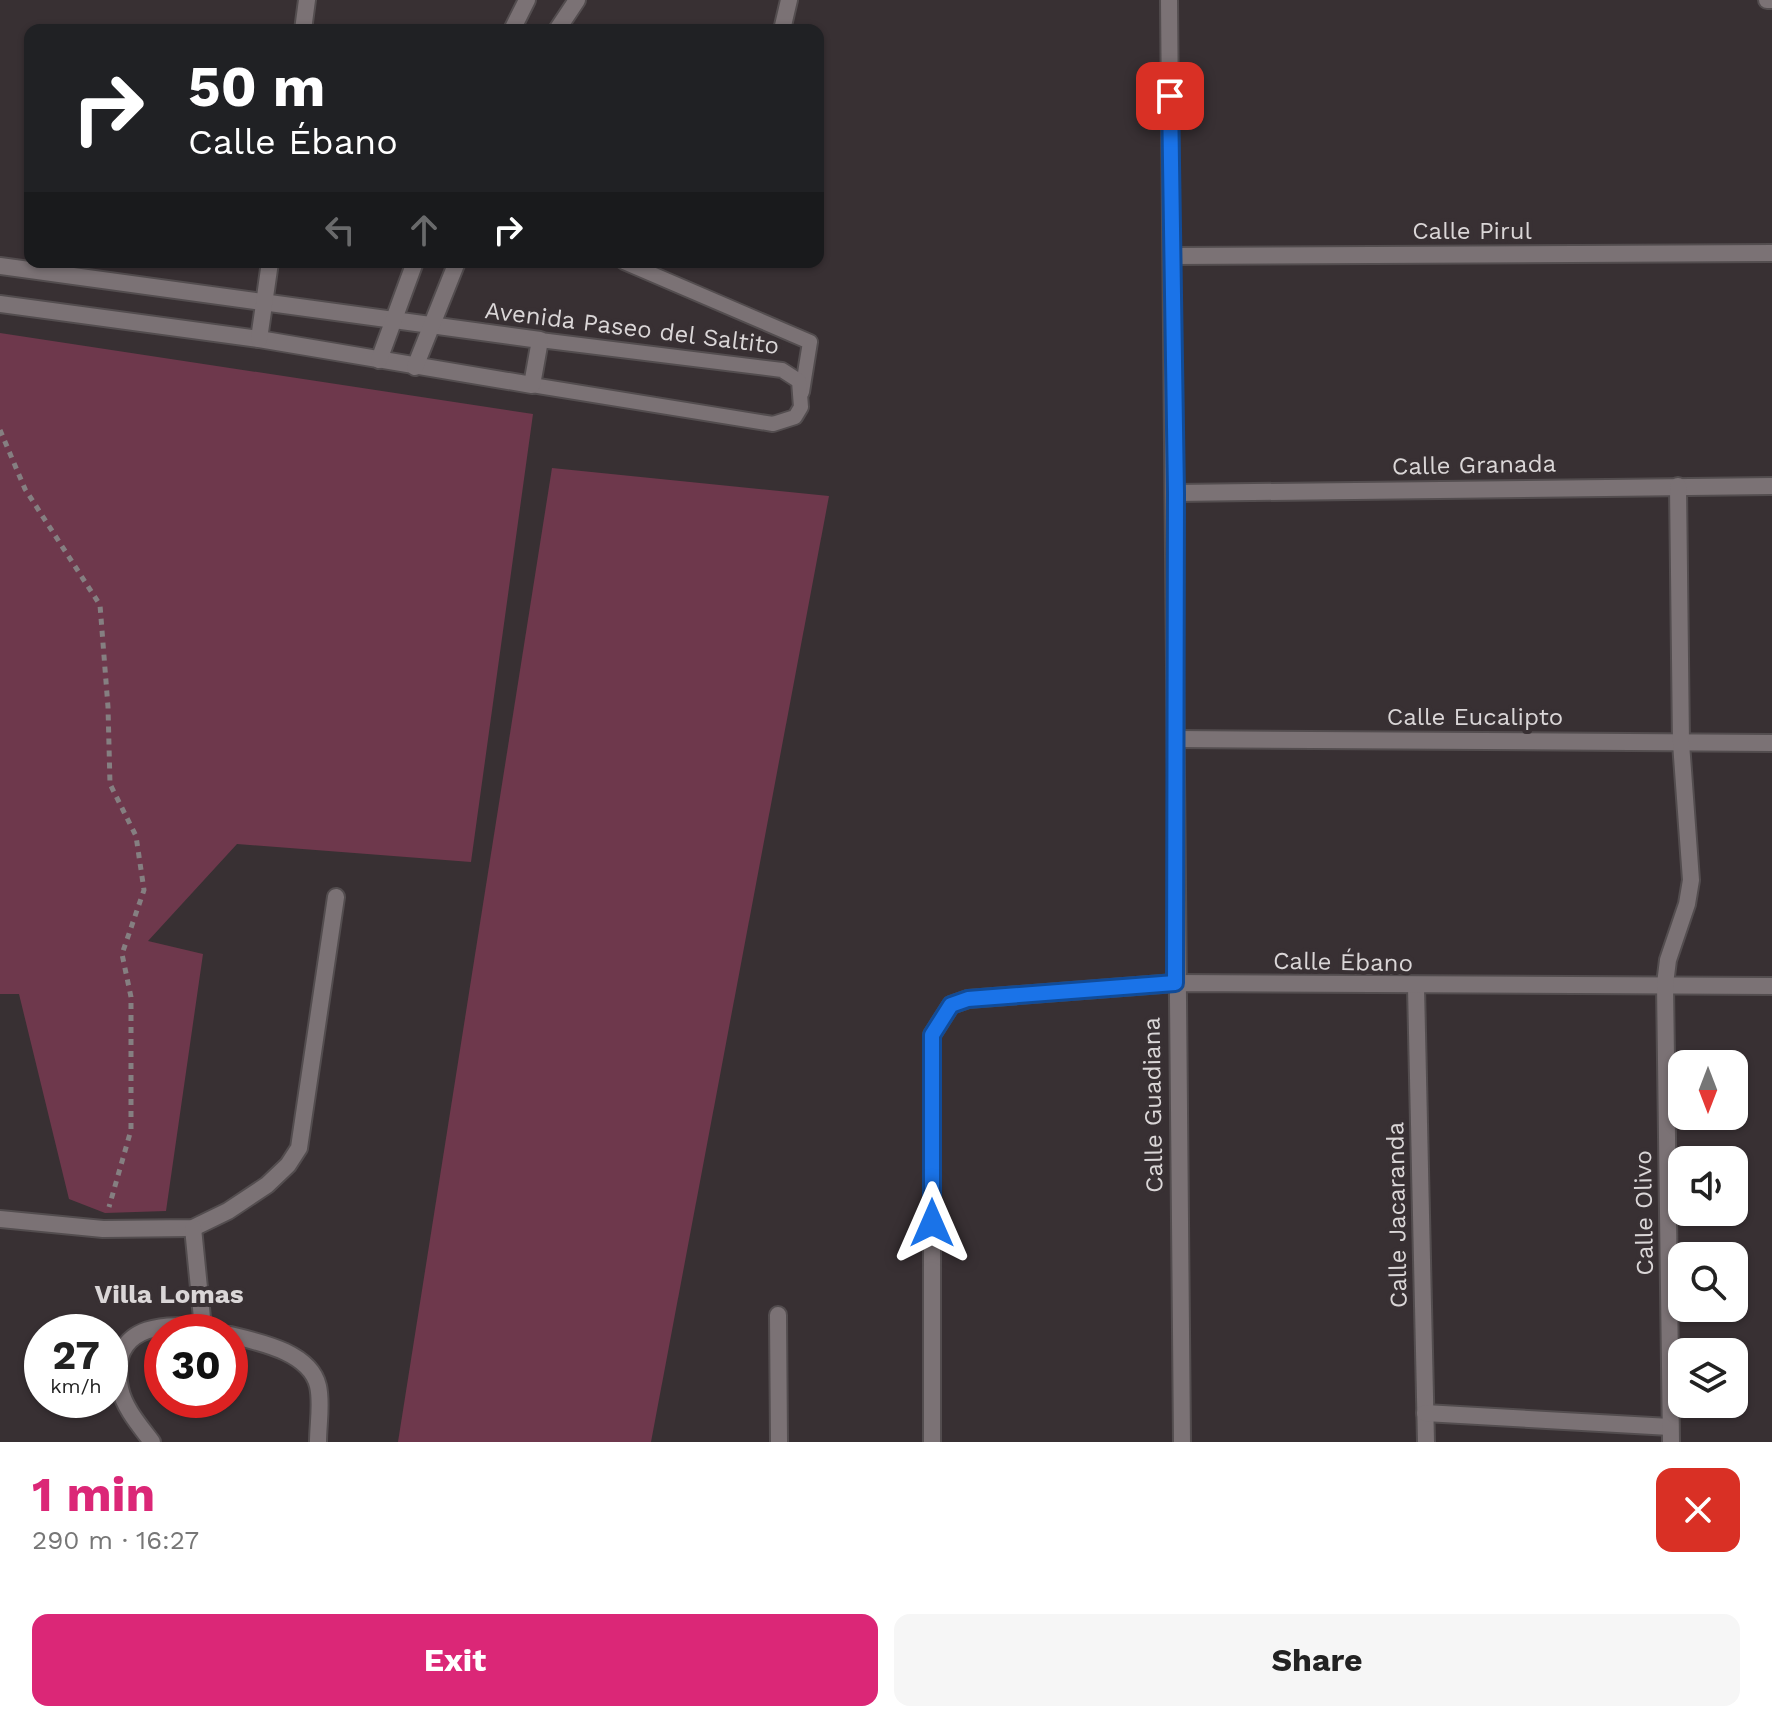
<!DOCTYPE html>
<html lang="en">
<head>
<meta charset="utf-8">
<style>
  :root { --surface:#fff; --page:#f6f6f6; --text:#222; --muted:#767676; --accent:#db2777 }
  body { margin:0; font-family:"Work Sans",sans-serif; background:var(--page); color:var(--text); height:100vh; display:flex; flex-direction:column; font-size:30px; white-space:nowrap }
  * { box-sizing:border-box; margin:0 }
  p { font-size:26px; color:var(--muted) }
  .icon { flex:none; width:44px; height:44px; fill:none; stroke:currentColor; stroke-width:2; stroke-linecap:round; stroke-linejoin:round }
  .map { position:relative; height:1442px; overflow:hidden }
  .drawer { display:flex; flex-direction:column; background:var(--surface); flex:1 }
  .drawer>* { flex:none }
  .top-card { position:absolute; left:24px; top:24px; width:800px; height:244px; border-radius:16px; box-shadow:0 2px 6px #0004; background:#202124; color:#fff; overflow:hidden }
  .needle { width:52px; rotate:180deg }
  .controls { position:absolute; left:1668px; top:1050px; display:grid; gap:16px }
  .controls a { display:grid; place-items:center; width:80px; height:80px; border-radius:16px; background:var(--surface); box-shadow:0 2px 6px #0004; font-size:40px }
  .speed { position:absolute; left:24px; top:1314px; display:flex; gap:16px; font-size:40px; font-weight:700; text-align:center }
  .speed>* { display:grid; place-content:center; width:104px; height:104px; border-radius:50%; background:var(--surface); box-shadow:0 2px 6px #0004; line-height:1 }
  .speed small { font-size:20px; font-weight:400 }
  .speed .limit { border:12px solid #d22; background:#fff; color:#111 }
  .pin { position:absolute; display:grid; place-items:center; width:68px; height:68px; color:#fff; margin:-34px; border-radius:16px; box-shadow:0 4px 12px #0006 }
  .me { position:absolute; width:88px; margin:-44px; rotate:0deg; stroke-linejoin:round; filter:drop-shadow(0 0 6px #0008) }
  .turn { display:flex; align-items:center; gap:28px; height:168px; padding:0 32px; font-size:36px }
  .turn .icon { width:104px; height:104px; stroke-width:2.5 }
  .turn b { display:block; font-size:56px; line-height:68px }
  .lanes { display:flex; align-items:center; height:76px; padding:0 32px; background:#0003; justify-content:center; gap:40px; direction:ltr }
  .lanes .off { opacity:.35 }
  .round { display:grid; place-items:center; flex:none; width:84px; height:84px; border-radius:16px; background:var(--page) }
  .overview { display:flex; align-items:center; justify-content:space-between; height:136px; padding:0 32px }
  h1 { font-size:48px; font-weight:700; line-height:60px; color:var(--accent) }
  .button { display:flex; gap:16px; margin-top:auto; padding:16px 32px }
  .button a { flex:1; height:92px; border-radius:16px; background:var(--accent); color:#fff; font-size:32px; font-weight:700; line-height:92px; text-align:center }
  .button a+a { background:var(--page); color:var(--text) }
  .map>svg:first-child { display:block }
  .green { fill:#6e384c }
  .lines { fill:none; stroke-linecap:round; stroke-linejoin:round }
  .service-casing { stroke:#534d4f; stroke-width:18 }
  .minor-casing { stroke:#534d4f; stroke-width:20 }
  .path { stroke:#857f81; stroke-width:5; stroke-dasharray:6 6; stroke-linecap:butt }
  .service { stroke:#7b7275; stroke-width:14 }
  .minor { stroke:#7b7275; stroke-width:16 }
  .route-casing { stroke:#114b97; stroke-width:20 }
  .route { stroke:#1a73e8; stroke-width:14 }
  .labels { text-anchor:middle; stroke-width:8; stroke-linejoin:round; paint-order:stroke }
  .street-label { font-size:24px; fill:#dad6d7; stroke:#383033 }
  .neighbourhood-label { font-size:26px; font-weight:bold; fill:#dad6d7; stroke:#383033 }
</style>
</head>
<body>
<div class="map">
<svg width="1772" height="1442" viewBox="0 0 1772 1442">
  <rect width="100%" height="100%" fill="#383033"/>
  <g class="green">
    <polygon points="0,333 533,414 471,862 237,844 148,941 203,954 166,1211 105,1213 69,1199 19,994 0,994"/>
    <polygon points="552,468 829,496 651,1442 398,1442"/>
  </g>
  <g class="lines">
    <g class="service-casing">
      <g id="service">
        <polyline points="624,262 810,342 802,392"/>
        <polyline points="532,385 773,424 795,417 801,407 799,381 782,370 540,340"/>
      </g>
    </g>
    <g class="minor-casing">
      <g id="minor">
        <polyline points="1169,0 1182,1442"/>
        <polyline points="1767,0 1772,0"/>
        <polyline points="303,30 307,0"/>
        <polyline points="512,30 527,0"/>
        <polyline points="557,30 577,0"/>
        <polyline points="782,30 789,0"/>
        <polyline points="1172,256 1772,253"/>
        <polyline points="0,266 540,340 532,385 259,339 0,304"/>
        <polyline points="259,339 270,262"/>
        <polyline points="379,360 415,262"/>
        <polyline points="415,367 457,262"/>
        <polyline points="1176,493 1772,486"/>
        <polyline points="1177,739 1772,743"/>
        <polyline points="1416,987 1426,1442"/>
        <polyline points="0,1219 103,1229 193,1228 228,1211 267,1185 288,1165 299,1148 336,897"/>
        <polyline points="193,1228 203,1328"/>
        <polyline points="778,1315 779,1442"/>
        <path d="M230,1335C259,1342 310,1352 318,1386C322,1403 318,1424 318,1442"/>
        <polyline points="1425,1413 1670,1427"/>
        <path d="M152,1442C140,1426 124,1408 120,1388C106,1321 173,1320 219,1332"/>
        <polyline points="932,1442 932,1035 951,1005 968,999 1175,983 1772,986"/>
        <polyline points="1671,1442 1665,984 1668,960 1687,904 1691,880 1681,743 1678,486"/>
      </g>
    </g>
    <polyline class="path" points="0,430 25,489 100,605 108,707 110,784 136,836 144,890 122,954 131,997 131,1130 109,1207"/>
    <use href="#service" class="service"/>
    <use href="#minor" class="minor"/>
  </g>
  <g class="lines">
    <g class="route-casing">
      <polyline id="route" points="932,1223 932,1035 951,1005 968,999 1175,983 1176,493 1170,96"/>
    </g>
    <use href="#route" class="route"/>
  </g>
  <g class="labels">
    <g class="street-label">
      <text x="1472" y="239">Calle Pirul</text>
      <text transform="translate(632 328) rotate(7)" y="8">Avenida Paseo del Saltito</text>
      <text transform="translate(1474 465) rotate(-1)" y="8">Calle Granada</text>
      <text x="1475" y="725">Calle Eucalipto</text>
      <text transform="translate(1343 962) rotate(1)" y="8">Calle Ébano</text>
      <text transform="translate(1153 1105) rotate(-91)" y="8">Calle Guadiana</text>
      <text transform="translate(1644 1213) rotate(-91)" y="8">Calle Olivo</text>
      <text transform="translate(1397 1215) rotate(-91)" y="8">Calle Jacaranda</text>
    </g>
    <g class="neighbourhood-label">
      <text x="169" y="1303">Villa Lomas</text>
    </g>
  </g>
</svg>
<div class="controls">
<a><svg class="needle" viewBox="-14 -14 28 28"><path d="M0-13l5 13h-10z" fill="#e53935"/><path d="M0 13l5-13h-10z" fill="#767676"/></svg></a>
<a><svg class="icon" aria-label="sound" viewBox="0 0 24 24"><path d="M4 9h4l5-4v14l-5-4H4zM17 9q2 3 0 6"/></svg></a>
<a><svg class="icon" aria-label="search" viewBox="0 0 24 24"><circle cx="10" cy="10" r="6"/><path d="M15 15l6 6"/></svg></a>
<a><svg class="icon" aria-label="layers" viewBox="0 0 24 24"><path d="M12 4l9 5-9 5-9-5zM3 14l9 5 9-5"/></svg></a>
</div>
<div class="speed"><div>27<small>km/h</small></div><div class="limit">30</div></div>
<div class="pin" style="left:1170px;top:96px;background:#d93025"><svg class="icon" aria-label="arrive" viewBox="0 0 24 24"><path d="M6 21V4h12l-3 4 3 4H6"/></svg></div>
<svg class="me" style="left:932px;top:1223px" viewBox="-20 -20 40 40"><path d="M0-17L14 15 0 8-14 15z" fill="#1a73e8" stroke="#fff" stroke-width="4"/></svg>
<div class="top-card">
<div class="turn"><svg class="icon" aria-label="right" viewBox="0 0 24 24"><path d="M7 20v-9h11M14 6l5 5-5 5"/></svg><div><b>50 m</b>Calle Ébano</div></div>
<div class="lanes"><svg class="icon off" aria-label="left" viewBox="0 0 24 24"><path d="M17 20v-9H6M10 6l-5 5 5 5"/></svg><svg class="icon off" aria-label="ahead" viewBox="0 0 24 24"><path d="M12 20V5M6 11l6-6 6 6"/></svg><svg class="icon" aria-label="right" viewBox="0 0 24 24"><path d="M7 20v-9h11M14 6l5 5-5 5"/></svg></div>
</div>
</div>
<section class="drawer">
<div class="overview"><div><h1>1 min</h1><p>290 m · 16:27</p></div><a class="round" style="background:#d93025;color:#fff"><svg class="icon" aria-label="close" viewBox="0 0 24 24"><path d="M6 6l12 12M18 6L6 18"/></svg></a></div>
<div class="button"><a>Exit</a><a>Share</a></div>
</section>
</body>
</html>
